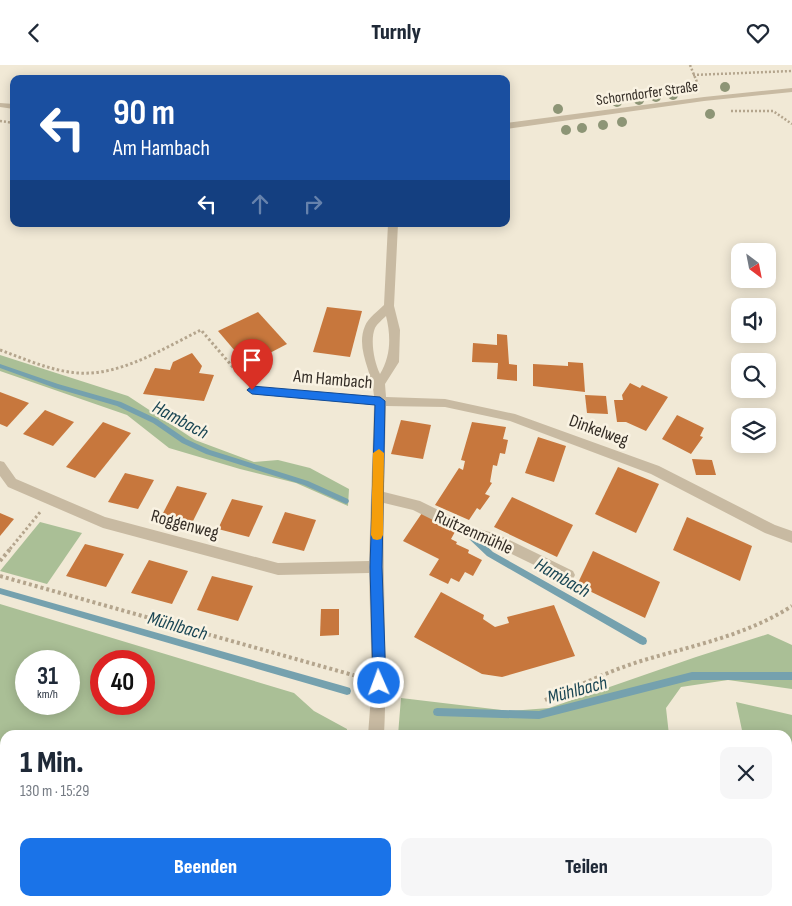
<!DOCTYPE html>
<html lang="de">
<head>
<meta charset="utf-8">
<style>
  :root { --surface:#fff; --page:#f6f6f7; --text:#1f2937; --muted:#747a83; --accent:#1a73e8 }
  body { margin:0; font-family:"Sofia Sans Condensed",sans-serif; background:var(--page); color:var(--text); height:100vh; display:flex; flex-direction:column; font-size:19px; white-space:nowrap }
  * { box-sizing:border-box; margin:0 }
  p { font-size:16px; color:var(--muted) }
  .icon { flex:none; width:28px; height:28px; fill:none; stroke:currentColor; stroke-width:2; stroke-linecap:round; stroke-linejoin:round }
  .map { position:relative; flex:1; overflow:hidden }
  .side { position:absolute; left:0px; top:665px; width:792px; height:176px; display:flex; flex-direction:column; background:var(--surface); border-radius:15px 15px 0 0; box-shadow:0 2px 12px #0003 }
  .side>* { flex:none }
  .hud { position:absolute; left:10px; top:10px; width:500px; height:152px; border-radius:10px; box-shadow:0 2px 12px #0003; background:#1a4fa0; color:#fff; overflow:hidden }
  .needle { width:32px; rotate:148deg }
  .buttons { position:absolute; left:731px; top:178px; display:grid; gap:10px }
  .buttons a { display:grid; place-items:center; width:45px; height:45px; border-radius:10px; background:var(--surface); box-shadow:0 2px 12px #0003; font-size:25px }
  .speed { position:absolute; left:15px; top:585px; display:flex; gap:10px; font-size:25px; font-weight:700; text-align:center }
  .speed>* { display:grid; place-content:center; width:65px; height:65px; border-radius:50%; background:var(--surface); box-shadow:0 2px 12px #0003; line-height:1 }
  .speed small { font-size:12px; font-weight:400 }
  .speed .limit { border:8px solid #d22; background:#fff; color:#111 }
  .pin { position:absolute; display:grid; place-items:center; width:42px; height:42px; color:#fff; margin:-51px -21px; border-radius:50% 50% 50% 0; rotate:-45deg; box-shadow:0 0 5px #0007 }
  .pin .icon { rotate:45deg }
  .me { position:absolute; width:55px; margin:-28px; rotate:358deg; stroke-linejoin:round; filter:drop-shadow(0 0 4px #0008) }
  .turn { display:flex; align-items:center; gap:18px; height:105px; padding:0 20px; font-size:22px }
  .turn .icon { width:65px; height:65px; stroke-width:2.5 }
  .turn b { display:block; font-size:35px; line-height:42px }
  .lanes { display:flex; align-items:center; height:48px; padding:0 20px; background:#0003; justify-content:center; gap:25px; direction:ltr }
  .lanes .off { opacity:.35 }
  .round { display:grid; place-items:center; flex:none; width:52px; height:52px; border-radius:10px; background:var(--page) }
  .overview { display:flex; align-items:center; justify-content:space-between; height:85px; padding:0 20px }
  h1 { font-size:30px; font-weight:800; line-height:38px }
  .action { display:flex; gap:10px; margin-top:auto; padding:10px 20px }
  .action a { flex:1; height:58px; border-radius:10px; background:var(--accent); color:#fff; font-size:20px; font-weight:800; line-height:58px; text-align:center }
  .action a+a { background:var(--page); color:var(--text) }
  header { display:flex; justify-content:space-between; align-items:center; height:65px; padding:0 20px; background:var(--surface); font-size:22px; font-weight:800 }
  .map>svg:first-child { display:block }
  .green { fill:#aabf96; fill-rule:evenodd }
  .lines { fill:none; stroke-linecap:round; stroke-linejoin:round }
  .stream { fill:#75a1ae; fill-rule:evenodd }
  .building { fill:#c7773d }
  .path-far2 { stroke:#b4a58d; stroke-width:2.5; stroke-dasharray:2 2; stroke-linecap:butt }
  .path-far1 { stroke:#b4a58d; stroke-width:3; stroke-dasharray:2.5 2.5; stroke-linecap:butt }
  .path { stroke:#b4a58d; stroke-width:4; stroke-dasharray:3 3; stroke-linecap:butt }
  .minor { fill:#c8baa2; fill-rule:evenodd }
  .tree { fill:#8d9576 }
  .route { fill:#1a73e8; stroke:#114b97 }
  .slow { fill:#f59e0b }
  .labels { text-anchor:middle; stroke-width:5; stroke-linejoin:round; paint-order:stroke }
  .far-street-label { font-size:15px; fill:#332c25; stroke:#f9f2e2 }
  .street-label { font-size:18px; fill:#332c25; stroke:#f9f2e2 }
  .water-label { font-size:19px; font-style:italic; fill:#1a4654; stroke:#f9f2e2 }
</style>
</head>
<body>
<header><svg class="icon" aria-label="back" viewBox="0 0 24 24"><path d="M15 5l-7 7 7 7"/></svg>Turnly<svg class="icon" aria-label="heart" viewBox="0 0 24 24"><path d="M12 20l-8-8c-3-5 5-10 8-4 3-6 11-1 8 4z"/></svg></header>
<div class="map">
<svg width="792" height="841" viewBox="0 0 792 841">
  <rect width="100%" height="100%" fill="#f1e9d6"/>
  <g class="green">
    <polygon points="0,290 128,331 195,375 254,397 278,395 310,403 349,424 348,441 296,418 240,404 169,383 127,350 0,306"/>
    <polygon points="40,457 82,468 47,519 0,506"/>
    <path d="M0,539L294,628L314,646L347,664V670H5V761L0,760ZM69,596V639H26V596ZM101,596H144V639H101Z"/>
    <polygon points="768,569 792,580 792,624 728,615 681,622 666,643 669,670 398,670 401,633 510,646 549,643 696,592"/>
    <polygon points="736,637 792,650 792,841 781,841 780,836 788,836 788,670 743,670"/>
    <polygon points="0,766 5,767 5,836 216,836 319,841 0,841"/>
  </g>
  <g class="lines">
    <g class="stream">
      <polygon points="0,299 58,319 121,337 157,354 186,374 210,385 308,416 348,434 349,436 348,438 346,439 304,420 206,389 182,378 153,358 117,341 55,323 0,303"/>
      <polygon points="470,467 473,468 493,487 646,573 647,576 646,579 643,580 640,579 487,491 467,472 466,470 467,468"/>
      <polygon points="0,523 347,622 350,623 351,626 350,629 347,630 0,529"/>
      <polygon points="692,607 792,607 792,615 692,615 539,654 437,651 434,650 433,647 434,644 437,643 539,646"/>
      <polygon points="0,788 5,789 5,799 0,798"/>
      <polygon points="127,836 138,836 141,841 130,841"/>
    </g>
  </g>
  <g class="building">
    <polygon points="327,242 362,246 350,292 313,287"/>
    <polygon points="258,247 287,279 247,300 218,266"/>
    <polygon points="497,269 507,270 509,299 517,300 517,316 497,314 498,298 472,297 473,278 497,280"/>
    <polygon points="192,288 202,301 199,308 214,310 204,336 143,329 155,303 170,305 173,297"/>
    <polygon points="568,297 583,298 585,327 533,321 533,299 568,301"/>
    <polygon points="630,318 640,323 642,320 668,332 646,366 626,357 617,357 614,335 623,335 622,330"/>
    <polygon points="0,327 29,338 7,362 0,359"/>
    <polygon points="585,330 606,331 608,349 587,348"/>
    <polygon points="45,345 74,357 53,381 23,369"/>
    <polygon points="677,350 704,363 700,371 703,372 691,389 662,374"/>
    <polygon points="401,355 431,360 423,394 391,389"/>
    <polygon points="103,357 131,368 95,413 66,402"/>
    <polygon points="472,357 506,362 503,374 508,375 505,389 500,388 497,401 493,400 490,417 492,418 485,429 490,431 480,445 477,443 469,455 435,440 459,403 463,405 465,396 461,395"/>
    <polygon points="538,372 566,381 554,417 525,408"/>
    <polygon points="692,394 712,395 716,410 696,410"/>
    <polygon points="618,402 659,419 636,468 595,449"/>
    <polygon points="125,408 154,415 138,444 108,437"/>
    <polygon points="177,421 207,428 192,458 162,450"/>
    <polygon points="512,432 573,460 557,492 494,462"/>
    <polygon points="232,434 263,441 249,472 218,464"/>
    <polygon points="285,447 316,455 304,486 272,478"/>
    <polygon points="0,448 14,454 0,471"/>
    <polygon points="422,448 456,465 451,474 457,477 456,479 469,485 468,488 482,495 473,511 465,507 459,517 451,513 448,519 429,510 439,494 403,476"/>
    <polygon points="687,452 752,481 740,516 673,485"/>
    <polygon points="85,479 124,489 106,522 66,511"/>
    <polygon points="593,486 660,517 645,553 577,520"/>
    <polygon points="149,495 188,506 172,539 131,528"/>
    <polygon points="212,511 253,521 238,556 197,545"/>
    <polygon points="441,527 484,550 483,554 495,562 509,558 507,552 554,540 575,591 502,612 482,609 414,572"/>
    <polygon points="321,544 339,544 339,570 320,571"/>
  </g>
  <g class="lines">
    <g class="path-far2">
      <polyline points="690,0 699,22"/>
      <polyline points="693,10 792,6"/>
      <polyline points="731,46 773,46 792,59"/>
      <polyline points="0,56 14,58"/>
    </g>
    <g class="path-far1">
      <path d="M0,285C25,294 51,306 78,308C121,311 164,283 201,265L244,315"/>
      <polyline points="10,484 41,446"/>
    </g>
    <g class="path">
      <polyline points="0,496 11,483"/>
      <polyline points="0,511 360,612"/>
      <path d="M545,635C577,622 608,606 641,596C694,580 745,571 792,541"/>
    </g>
    <g class="minor">
      <polygon points="792,23 792,27 704,36 506,64 506,58 704,32"/>
      <polygon points="0,38 14,39 14,44 0,42"/>
      <path d="M388,159H398L394,241L400,265L399,297L385,319L386,332L445,334L515,349L659,401L775,460L792,466V478L765,468L651,409L510,356L445,342L386,341L384,427L420,436L475,463L497,469L573,506L575,510L573,514L568,516L563,514L489,478L467,472L413,445L384,438C382,515 388,593 384,670H368L372,618L369,508L278,510L103,463L8,422L0,411V396L4,397L16,414L105,452L278,498L369,496L374,340L252,329L246,325L252,321L374,331C373,308 355,284 365,261C368,253 378,246 384,240ZM386,251C391,271 391,291 380,309C374,297 370,275 375,263C377,259 383,254 386,251Z"/>
      <polygon points="353,836 371,836 370,841 352,841"/>
    </g>
  </g>
  <g class="tree">
    <circle cx="725" cy="22" r="5"/>
    <circle cx="673" cy="30" r="5"/>
    <circle cx="656" cy="32" r="5"/>
    <circle cx="639" cy="35" r="5"/>
    <circle cx="617" cy="37" r="5"/>
    <circle cx="558" cy="44" r="5"/>
    <circle cx="710" cy="49" r="5"/>
    <circle cx="622" cy="57" r="5"/>
    <circle cx="603" cy="60" r="5"/>
    <circle cx="582" cy="63" r="5"/>
    <circle cx="566" cy="65" r="5"/>
  </g>
  <polygon class="route" points="252,321 380,332 385,336 382,502 386,618 384,623 379,624 375,623 373,618 370,502 375,340 252,329 247,325"/>
  <polygon class="slow" points="379,384 384,388 383,470 381,474 377,475 373,474 371,470 373,388"/>
  <g class="labels">
    <g class="far-street-label">
      <text transform="translate(647 28) rotate(-8)" y="5">Schorndorfer Straße</text>
    </g>
    <g class="street-label">
      <text transform="translate(333 314) rotate(5)" y="6">Am Hambach</text>
      <text transform="translate(599 365) rotate(20)" y="6">Dinkelweg</text>
      <text transform="translate(185 459) rotate(15)" y="6">Roggenweg</text>
      <text transform="translate(474 467) rotate(24)" y="6">Ruitzenmühle</text>
    </g>
    <g class="water-label">
      <text transform="translate(181 354) rotate(28)" y="7">Hambach</text>
      <text transform="translate(563 512) rotate(30)" y="7">Hambach</text>
      <text transform="translate(178 560) rotate(16)" y="7">Mühlbach</text>
      <text transform="translate(577 624) rotate(-15)" y="7">Mühlbach</text>
    </g>
  </g>
</svg>
<div class="buttons">
<a><svg class="needle" viewBox="-14 -14 28 28"><path d="M0-13l5 13h-10z" fill="#e53935"/><path d="M0 13l5-13h-10z" fill="#747a83"/></svg></a>
<a><svg class="icon" aria-label="sound" viewBox="0 0 24 24"><path d="M4 9h4l5-4v14l-5-4H4zM17 9q2 3 0 6"/></svg></a>
<a><svg class="icon" aria-label="search" viewBox="0 0 24 24"><circle cx="10" cy="10" r="6"/><path d="M15 15l6 6"/></svg></a>
<a><svg class="icon" aria-label="layers" viewBox="0 0 24 24"><path d="M12 4l9 5-9 5-9-5zM3 14l9 5 9-5"/></svg></a>
</div>
<div class="speed"><div>31<small>km/h</small></div><div class="limit">40</div></div>
<div class="pin" style="left:252px;top:325px;background:#d93025"><svg class="icon" aria-label="arrive" viewBox="0 0 24 24"><path d="M6 21V4h12l-3 4 3 4H6"/></svg></div>
<svg class="me" style="left:379px;top:618px" viewBox="-20 -20 40 40"><circle r="17" fill="#1a73e8" stroke="#fff" stroke-width="3"/><path d="M0-11L8 9 0 5-8 9z" fill="#fff"/></svg>
<div class="hud">
<div class="turn"><svg class="icon" aria-label="left" viewBox="0 0 24 24"><path d="M17 20v-9H6M10 6l-5 5 5 5"/></svg><div><b>90 m</b>Am Hambach</div></div>
<div class="lanes"><svg class="icon" aria-label="left" viewBox="0 0 24 24"><path d="M17 20v-9H6M10 6l-5 5 5 5"/></svg><svg class="icon off" aria-label="ahead" viewBox="0 0 24 24"><path d="M12 20V5M6 11l6-6 6 6"/></svg><svg class="icon off" aria-label="right" viewBox="0 0 24 24"><path d="M7 20v-9h11M14 6l5 5-5 5"/></svg></div>
</div>
<section class="side">
<div class="overview"><div><h1>1 Min.</h1><p>130 m · 15:29</p></div><a class="round"><svg class="icon" aria-label="close" viewBox="0 0 24 24"><path d="M6 6l12 12M18 6L6 18"/></svg></a></div>
<div class="action"><a>Beenden</a><a>Teilen</a></div>
</section>
</div>
</body>
</html>
